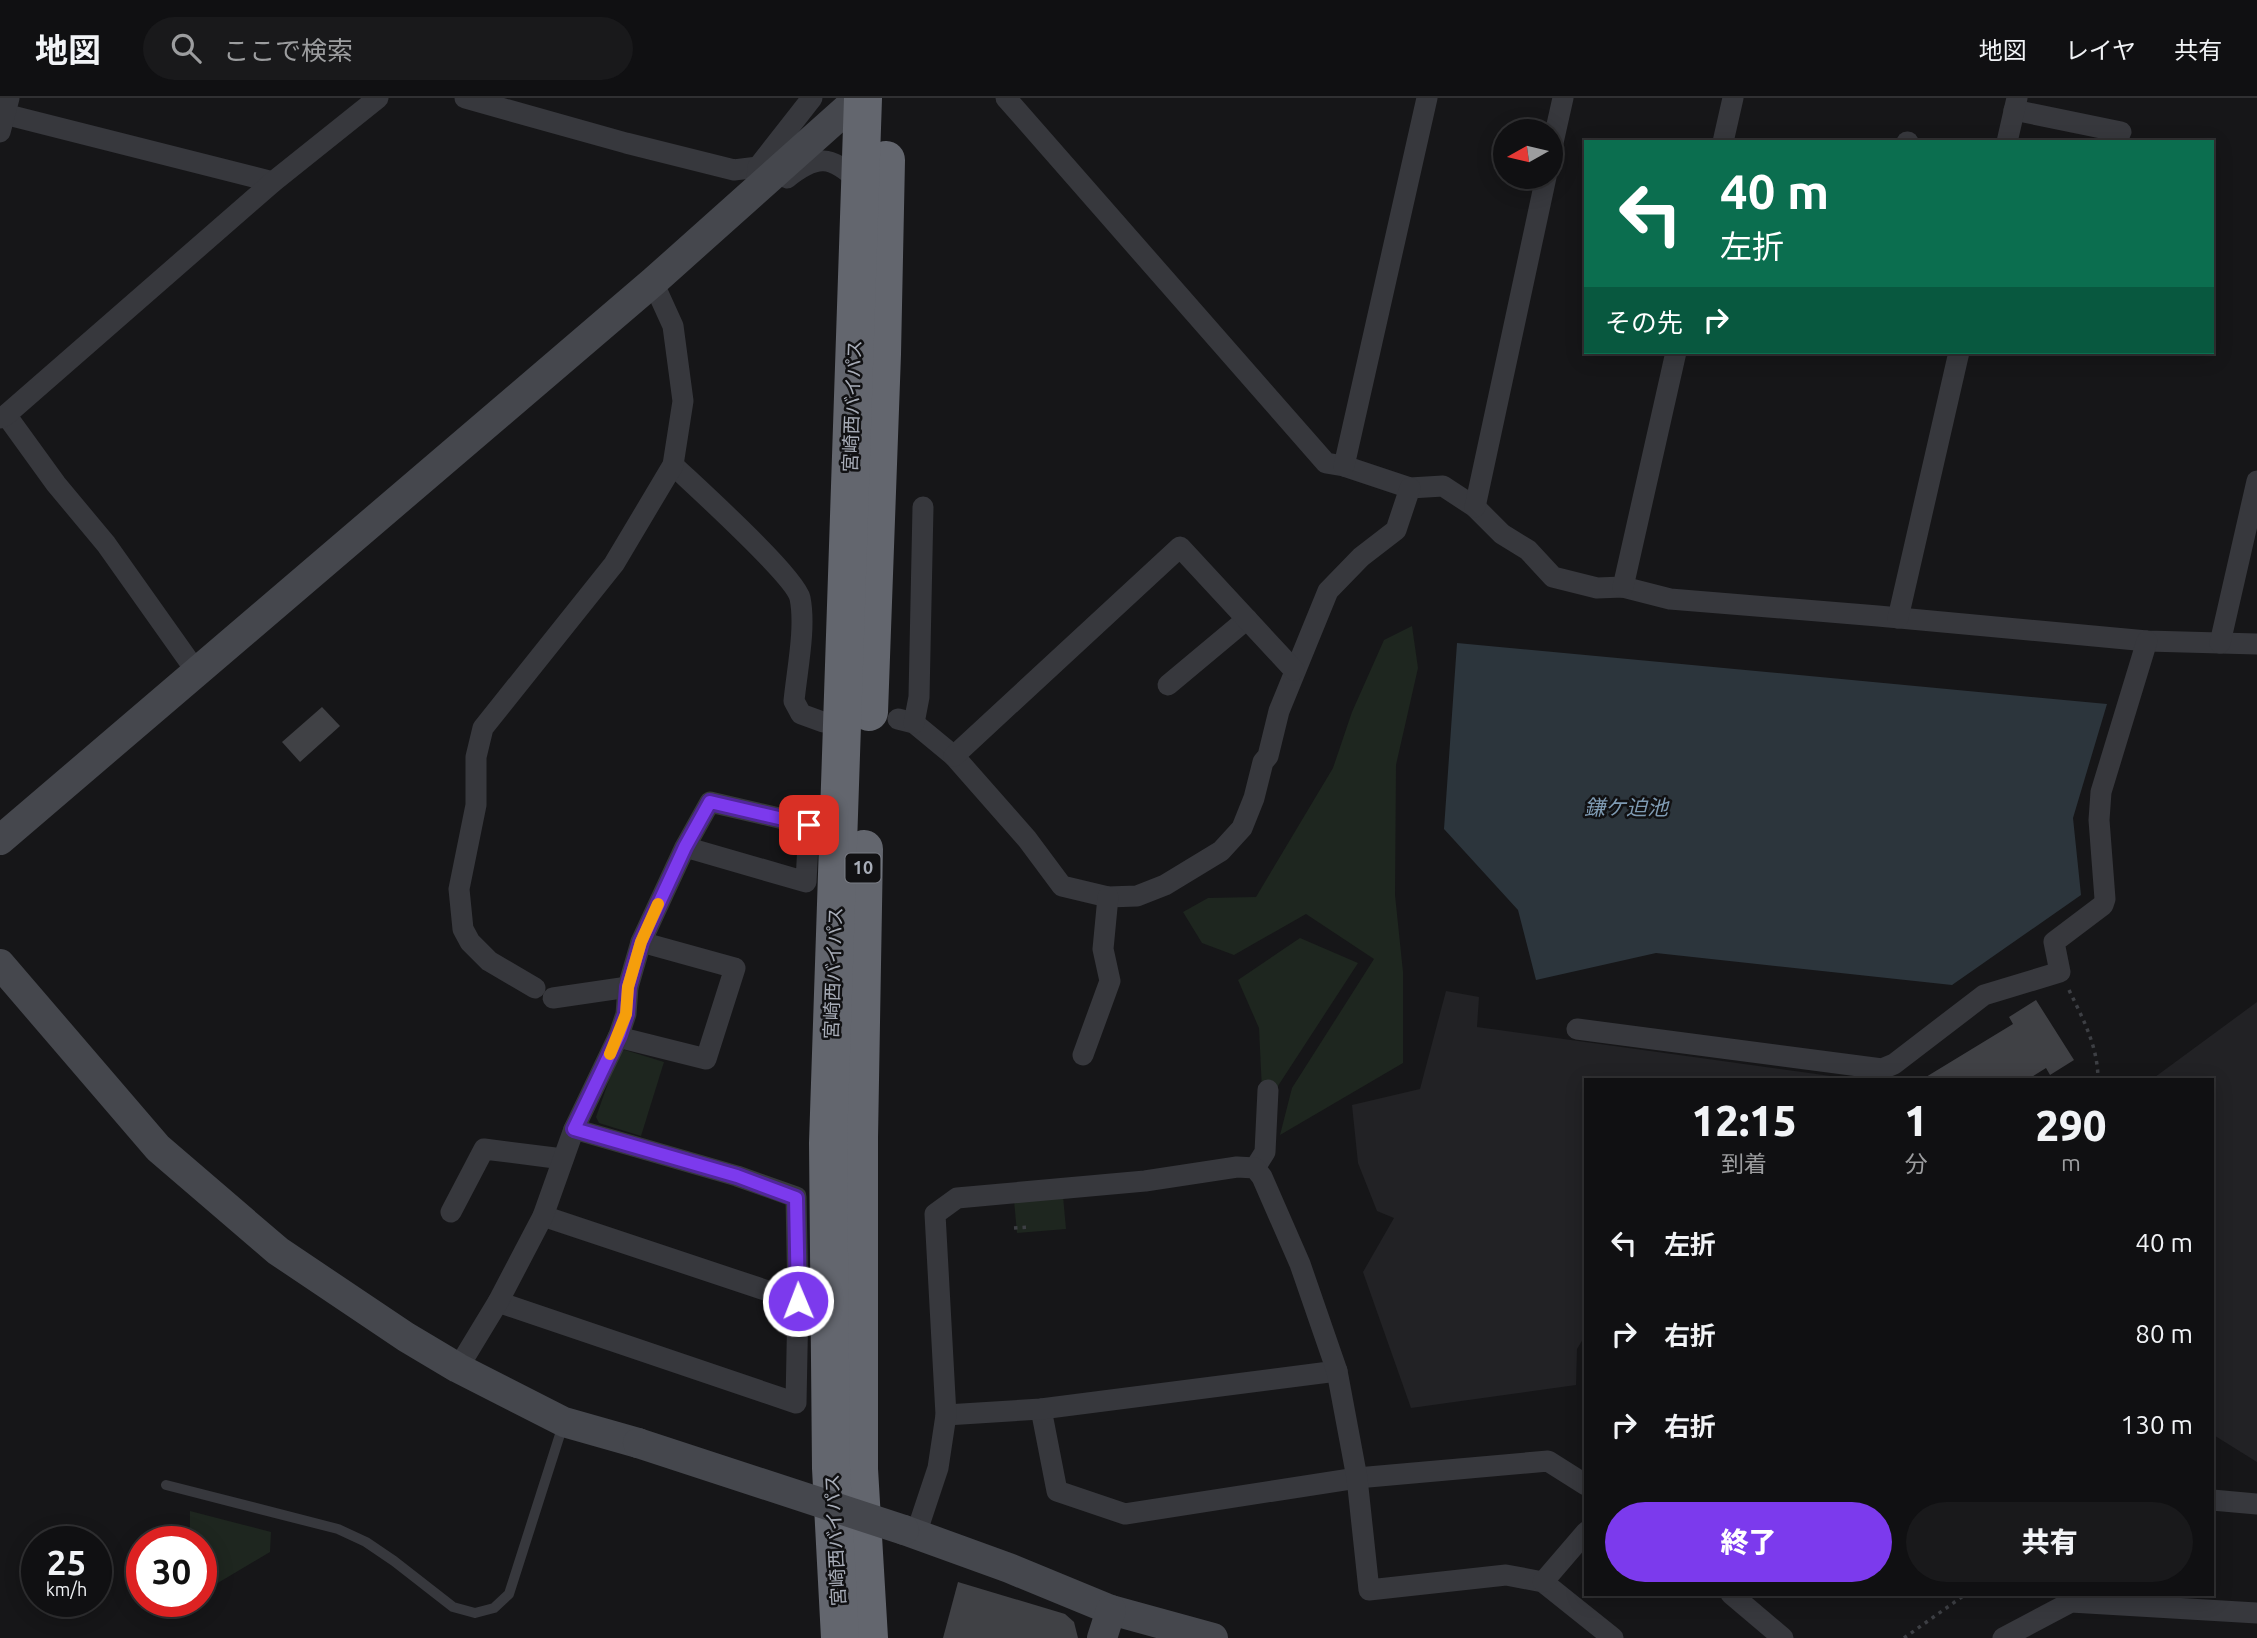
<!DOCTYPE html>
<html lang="ja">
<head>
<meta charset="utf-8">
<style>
  :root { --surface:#101012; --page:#19191b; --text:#f1f3f6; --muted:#9c9d9f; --line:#303032; --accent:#7c3aed }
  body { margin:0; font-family:Ubuntu,"Noto Sans JP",sans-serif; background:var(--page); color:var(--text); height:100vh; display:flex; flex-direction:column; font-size:26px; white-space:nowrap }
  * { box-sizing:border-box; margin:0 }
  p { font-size:23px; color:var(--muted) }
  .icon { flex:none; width:38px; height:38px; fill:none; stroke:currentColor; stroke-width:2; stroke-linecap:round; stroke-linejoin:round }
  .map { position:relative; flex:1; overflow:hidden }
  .details { position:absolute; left:1584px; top:980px; width:630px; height:518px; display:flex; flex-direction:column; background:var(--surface); border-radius:0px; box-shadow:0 4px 18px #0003,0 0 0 2px var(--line) }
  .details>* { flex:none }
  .top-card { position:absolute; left:1584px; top:42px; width:630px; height:214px; border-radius:0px; box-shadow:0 4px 18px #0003,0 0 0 2px var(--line); background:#0b6e4f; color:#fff; overflow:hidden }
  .needle { width:46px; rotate:262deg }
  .buttons { position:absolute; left:1493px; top:21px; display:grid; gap:14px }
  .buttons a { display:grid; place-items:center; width:70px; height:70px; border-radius:50%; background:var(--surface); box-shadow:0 4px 18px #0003,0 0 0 2px var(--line); font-size:35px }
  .speed { position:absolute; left:21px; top:1428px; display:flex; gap:14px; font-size:35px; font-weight:700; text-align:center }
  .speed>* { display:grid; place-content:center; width:91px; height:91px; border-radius:50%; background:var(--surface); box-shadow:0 4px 18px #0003,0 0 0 2px var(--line); line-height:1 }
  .speed small { font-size:18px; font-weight:400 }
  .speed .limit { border:10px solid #d22; background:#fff; color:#111 }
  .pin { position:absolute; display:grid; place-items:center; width:60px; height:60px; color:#fff; margin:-30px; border-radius:14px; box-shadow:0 4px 10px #0006 }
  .me { position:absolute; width:77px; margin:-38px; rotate:359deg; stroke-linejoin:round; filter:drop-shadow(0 0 5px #0008) }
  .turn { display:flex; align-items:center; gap:24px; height:147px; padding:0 21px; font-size:32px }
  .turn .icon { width:91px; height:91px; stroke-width:2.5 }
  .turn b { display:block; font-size:49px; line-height:60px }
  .then { display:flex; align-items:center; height:66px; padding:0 21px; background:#0003; gap:14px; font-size:26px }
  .eta { display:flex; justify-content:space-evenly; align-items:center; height:119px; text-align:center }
  .eta b { font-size:42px; font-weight:800; line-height:49px }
  .action { display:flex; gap:14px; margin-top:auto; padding:14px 21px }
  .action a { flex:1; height:80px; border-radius:42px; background:var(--accent); color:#fff; font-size:28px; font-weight:800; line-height:80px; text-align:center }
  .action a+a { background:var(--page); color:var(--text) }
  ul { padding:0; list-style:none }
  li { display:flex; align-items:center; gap:21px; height:91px; padding:0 21px }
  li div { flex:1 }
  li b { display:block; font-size:26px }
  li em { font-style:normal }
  header { display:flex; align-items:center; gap:42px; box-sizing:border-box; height:98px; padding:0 35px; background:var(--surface); border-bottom:2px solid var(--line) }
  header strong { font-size:33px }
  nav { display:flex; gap:38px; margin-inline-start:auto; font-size:24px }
  .search { width:490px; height:63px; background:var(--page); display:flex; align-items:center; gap:18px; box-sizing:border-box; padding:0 24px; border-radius:38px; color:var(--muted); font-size:26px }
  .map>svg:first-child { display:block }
  .built { fill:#222225 }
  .green { fill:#1e261f }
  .water { fill:#2c353c }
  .building { fill:#404145 }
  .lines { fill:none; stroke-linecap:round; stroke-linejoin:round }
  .path { stroke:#3d3f44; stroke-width:3.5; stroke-dasharray:3.5 5; stroke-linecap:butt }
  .lane { stroke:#37383d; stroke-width:10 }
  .street { stroke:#37383d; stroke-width:21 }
  .secondary { stroke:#45474d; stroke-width:30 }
  .highway { stroke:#63666e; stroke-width:38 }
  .secondary-bridge { stroke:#45474d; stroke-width:30 }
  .route-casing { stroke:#51269a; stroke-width:18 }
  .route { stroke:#7c3aed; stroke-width:12 }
  .slow { stroke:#f59e0b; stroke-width:12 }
  .labels { text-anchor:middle; stroke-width:5; stroke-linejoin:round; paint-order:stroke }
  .shield { fill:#111113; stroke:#7b7e86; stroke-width:2 }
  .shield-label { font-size:18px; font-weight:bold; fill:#a8adb8 }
  .street-label { font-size:19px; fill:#a8adb8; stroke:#111113 }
  .water-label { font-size:21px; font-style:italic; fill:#7f9bb3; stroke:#111113 }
</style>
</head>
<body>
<header>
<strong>地図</strong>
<div class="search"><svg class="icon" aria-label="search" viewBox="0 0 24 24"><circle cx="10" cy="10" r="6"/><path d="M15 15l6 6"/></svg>ここで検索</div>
<nav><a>地図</a><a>レイヤ</a><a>共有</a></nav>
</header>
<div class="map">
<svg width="2257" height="1540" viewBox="0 0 2257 1540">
  <rect width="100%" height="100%" fill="#161618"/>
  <g class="built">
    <polygon points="1446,893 1479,899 1477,929 1860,982 1586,982 1586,1236 1577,1251 1576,1287 1411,1310 1363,1174 1394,1120 1377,1113 1358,1065 1352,1007 1420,991"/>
    <polygon points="2257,904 2257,1364 2212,1336 2212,982 2151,982"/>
  </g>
  <g class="green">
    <polygon points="1412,528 1418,570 1396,667 1395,797 1403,874 1403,965 1280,1037 1292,990 1374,861 1306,816 1234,857 1202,845 1183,814 1208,800 1256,799 1333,670 1352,614 1384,542"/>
    <polygon points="1300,840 1358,865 1276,991 1262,993 1259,930 1238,882"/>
    <polygon points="625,952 664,964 641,1038 599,1025 596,1019 619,954"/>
    <polygon points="1063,1098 1066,1131 1017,1135 1014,1102"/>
    <polygon points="190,1413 271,1434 270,1454 201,1495 201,1444 190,1444"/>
  </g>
  <polygon class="water" points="1457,545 2107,606 2073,720 2081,797 1952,887 1656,855 1536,882 1518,812 1444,731"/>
  <g class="building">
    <polygon points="322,609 340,628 300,664 282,644"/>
    <polygon points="2036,902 2074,962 2050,977 2046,970 2027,982 1921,982 2013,926 2009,919"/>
    <polygon points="958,1484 1065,1516 1074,1524 1078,1540 943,1540"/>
  </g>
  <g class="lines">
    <g class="path">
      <path d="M2069,892C2083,921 2098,948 2098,982"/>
      <polyline points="1014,1130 1029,1129"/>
      <polyline points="1904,1540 1966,1496"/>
    </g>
    <polyline class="lane" points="166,1387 338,1431 366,1444 394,1463 453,1509 475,1515 494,1510 509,1496 563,1327"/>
    <g class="street">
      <polyline points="465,0 626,45 734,72 758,69"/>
      <polyline points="1006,0 1326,365 1344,368 1410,390 1443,388 1475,409 1502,436 1528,452 1553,479 1597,490 1623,489 1670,501 1878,518 2147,543 2257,546"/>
      <polyline points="2014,12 2121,34"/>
      <polyline points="0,15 273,84"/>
      <polyline points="0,34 9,0"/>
      <polyline points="1723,44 1733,0"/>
      <polyline points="1907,44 1908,44"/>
      <polyline points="2007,44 2017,0"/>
      <polyline points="1550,58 1563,0"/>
      <path d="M787,80C816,57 831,56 859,84V89"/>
      <polyline points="757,81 758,69 812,0"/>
      <polyline points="6,317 56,386 106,446 196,573"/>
      <polyline points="0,320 6,317 273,84 378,0"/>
      <path d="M673,367C695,388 795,478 800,500C806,530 797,572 794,603L801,616L823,624"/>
      <polyline points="1344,368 1427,0"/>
      <polyline points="1475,409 1546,79"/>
      <polyline points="1623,489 1676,254"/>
      <polyline points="1898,520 1959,254"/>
      <polyline points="2220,545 2257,383"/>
      <polyline points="1168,587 1247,521"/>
      <polyline points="898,621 914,625 954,658 1027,741 1062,788 1108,799 1137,798 1165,787 1221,753 1242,730 1254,700 1263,664 1268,658 1279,613 1328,493 1361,459 1396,432 1410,390"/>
      <polyline points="914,625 919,599 923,409"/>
      <polyline points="954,658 1180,449 1294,572"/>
      <polyline points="535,890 489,863 470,844 463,831 459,791 476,707 476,659 483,630 614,466 673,367 683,303 673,228 653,184"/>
      <polyline points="553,900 628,889"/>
      <polyline points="1577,931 1882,971 1894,966 1984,897 2060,874 2054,844 2103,807 2105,801 2099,722 2101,694 2147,543"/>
      <polyline points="618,939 706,961 735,870 641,844"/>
      <polyline points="1083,957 1110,883 1103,851 1108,799"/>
      <polyline points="1255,1070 1265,1054 1268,992"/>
      <polyline points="451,1114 484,1051 563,1061"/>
      <polyline points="543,1118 798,1203"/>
      <polyline points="498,1204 796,1305 798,1203 796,1099 737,1078 574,1031"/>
      <polyline points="458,1270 498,1204 543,1118 574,1031 619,937 626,916 628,889 641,844 685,749 710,704 809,727 806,784 685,749"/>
      <polyline points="1041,1311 1057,1393 1125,1416 1357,1380 1548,1363 1586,1387"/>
      <polyline points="946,1317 1041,1311 1337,1273"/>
      <polyline points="2212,1402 2257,1406"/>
      <polyline points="916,1436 938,1370 946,1317 935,1116 957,1100 1145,1083 1237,1069 1255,1070 1262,1079 1300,1166 1337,1273 1357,1380 1369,1492 1506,1477 1543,1484 1613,1540"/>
      <polyline points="1543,1484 1586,1434"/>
      <polyline points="1731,1496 1783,1540"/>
      <polyline points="2003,1540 2071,1504 2257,1515"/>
    </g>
    <g class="secondary">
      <polyline points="0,742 653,184 859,0"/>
      <polyline points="0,866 158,1050 278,1153 406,1239 458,1270 564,1324 638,1345"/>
      <polyline points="904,1432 1009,1470 1111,1512 1213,1540"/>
      <polyline points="1102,1540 1111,1512"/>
    </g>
    <g class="highway">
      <polyline points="869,614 882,256 886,62"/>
      <polyline points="864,751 859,1040 859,1371 869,1540"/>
      <polyline points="840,1540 831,1370 828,1045 863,0"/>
    </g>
    <polyline class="secondary-bridge" points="638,1345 904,1432"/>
  </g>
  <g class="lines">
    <g class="route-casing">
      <polyline id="route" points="798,1203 796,1100 737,1078 574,1031 619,937 626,916 628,889 641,844 685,749 710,704 809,727"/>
    </g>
    <use href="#route" class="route"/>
    <polyline class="slow" points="610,956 626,916 628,889 641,844 658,806"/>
  </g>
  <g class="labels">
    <rect class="shield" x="845.5" y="755.5" width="35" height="29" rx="5"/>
    <g class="shield-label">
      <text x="863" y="776">10</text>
    </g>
    <g class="street-label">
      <text transform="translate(852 308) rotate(-88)" y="7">宮崎西バイパス</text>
      <text transform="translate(833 875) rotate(-88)" y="7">宮崎西バイパス</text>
      <text transform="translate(835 1442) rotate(-93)" y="7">宮崎西バイパス</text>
    </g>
    <g class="water-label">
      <text x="1626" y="717">鎌ケ迫池</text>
    </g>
  </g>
</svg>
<div class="buttons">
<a><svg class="needle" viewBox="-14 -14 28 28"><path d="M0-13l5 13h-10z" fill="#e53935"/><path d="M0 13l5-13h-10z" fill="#9c9d9f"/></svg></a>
</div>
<div class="speed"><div>25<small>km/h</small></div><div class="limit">30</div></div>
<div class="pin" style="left:809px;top:727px;background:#d93025"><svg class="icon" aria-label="arrive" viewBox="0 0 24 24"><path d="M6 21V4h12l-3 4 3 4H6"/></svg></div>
<svg class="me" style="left:798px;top:1203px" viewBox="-20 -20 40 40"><circle r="17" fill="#7c3aed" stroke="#fff" stroke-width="3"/><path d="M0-11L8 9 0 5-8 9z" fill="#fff"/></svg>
<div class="top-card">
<div class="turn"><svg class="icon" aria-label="left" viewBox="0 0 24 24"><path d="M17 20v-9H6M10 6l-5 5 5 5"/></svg><div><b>40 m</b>左折</div></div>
<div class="then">その先<svg class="icon" aria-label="right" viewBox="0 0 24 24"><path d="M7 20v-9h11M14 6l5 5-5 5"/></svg></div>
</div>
<section class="details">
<div class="eta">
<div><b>12:15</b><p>到着</p></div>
<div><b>1</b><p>分</p></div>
<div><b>290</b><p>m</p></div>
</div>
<ul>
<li><svg class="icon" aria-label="left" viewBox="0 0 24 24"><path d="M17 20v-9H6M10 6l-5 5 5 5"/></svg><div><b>左折</b></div><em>40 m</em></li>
<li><svg class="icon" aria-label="right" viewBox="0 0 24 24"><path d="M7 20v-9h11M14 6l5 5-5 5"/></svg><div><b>右折</b></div><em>80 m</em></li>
<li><svg class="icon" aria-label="right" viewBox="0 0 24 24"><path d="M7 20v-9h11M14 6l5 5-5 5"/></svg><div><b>右折</b></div><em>130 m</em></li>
</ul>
<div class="action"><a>終了</a><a>共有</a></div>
</section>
</div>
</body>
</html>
